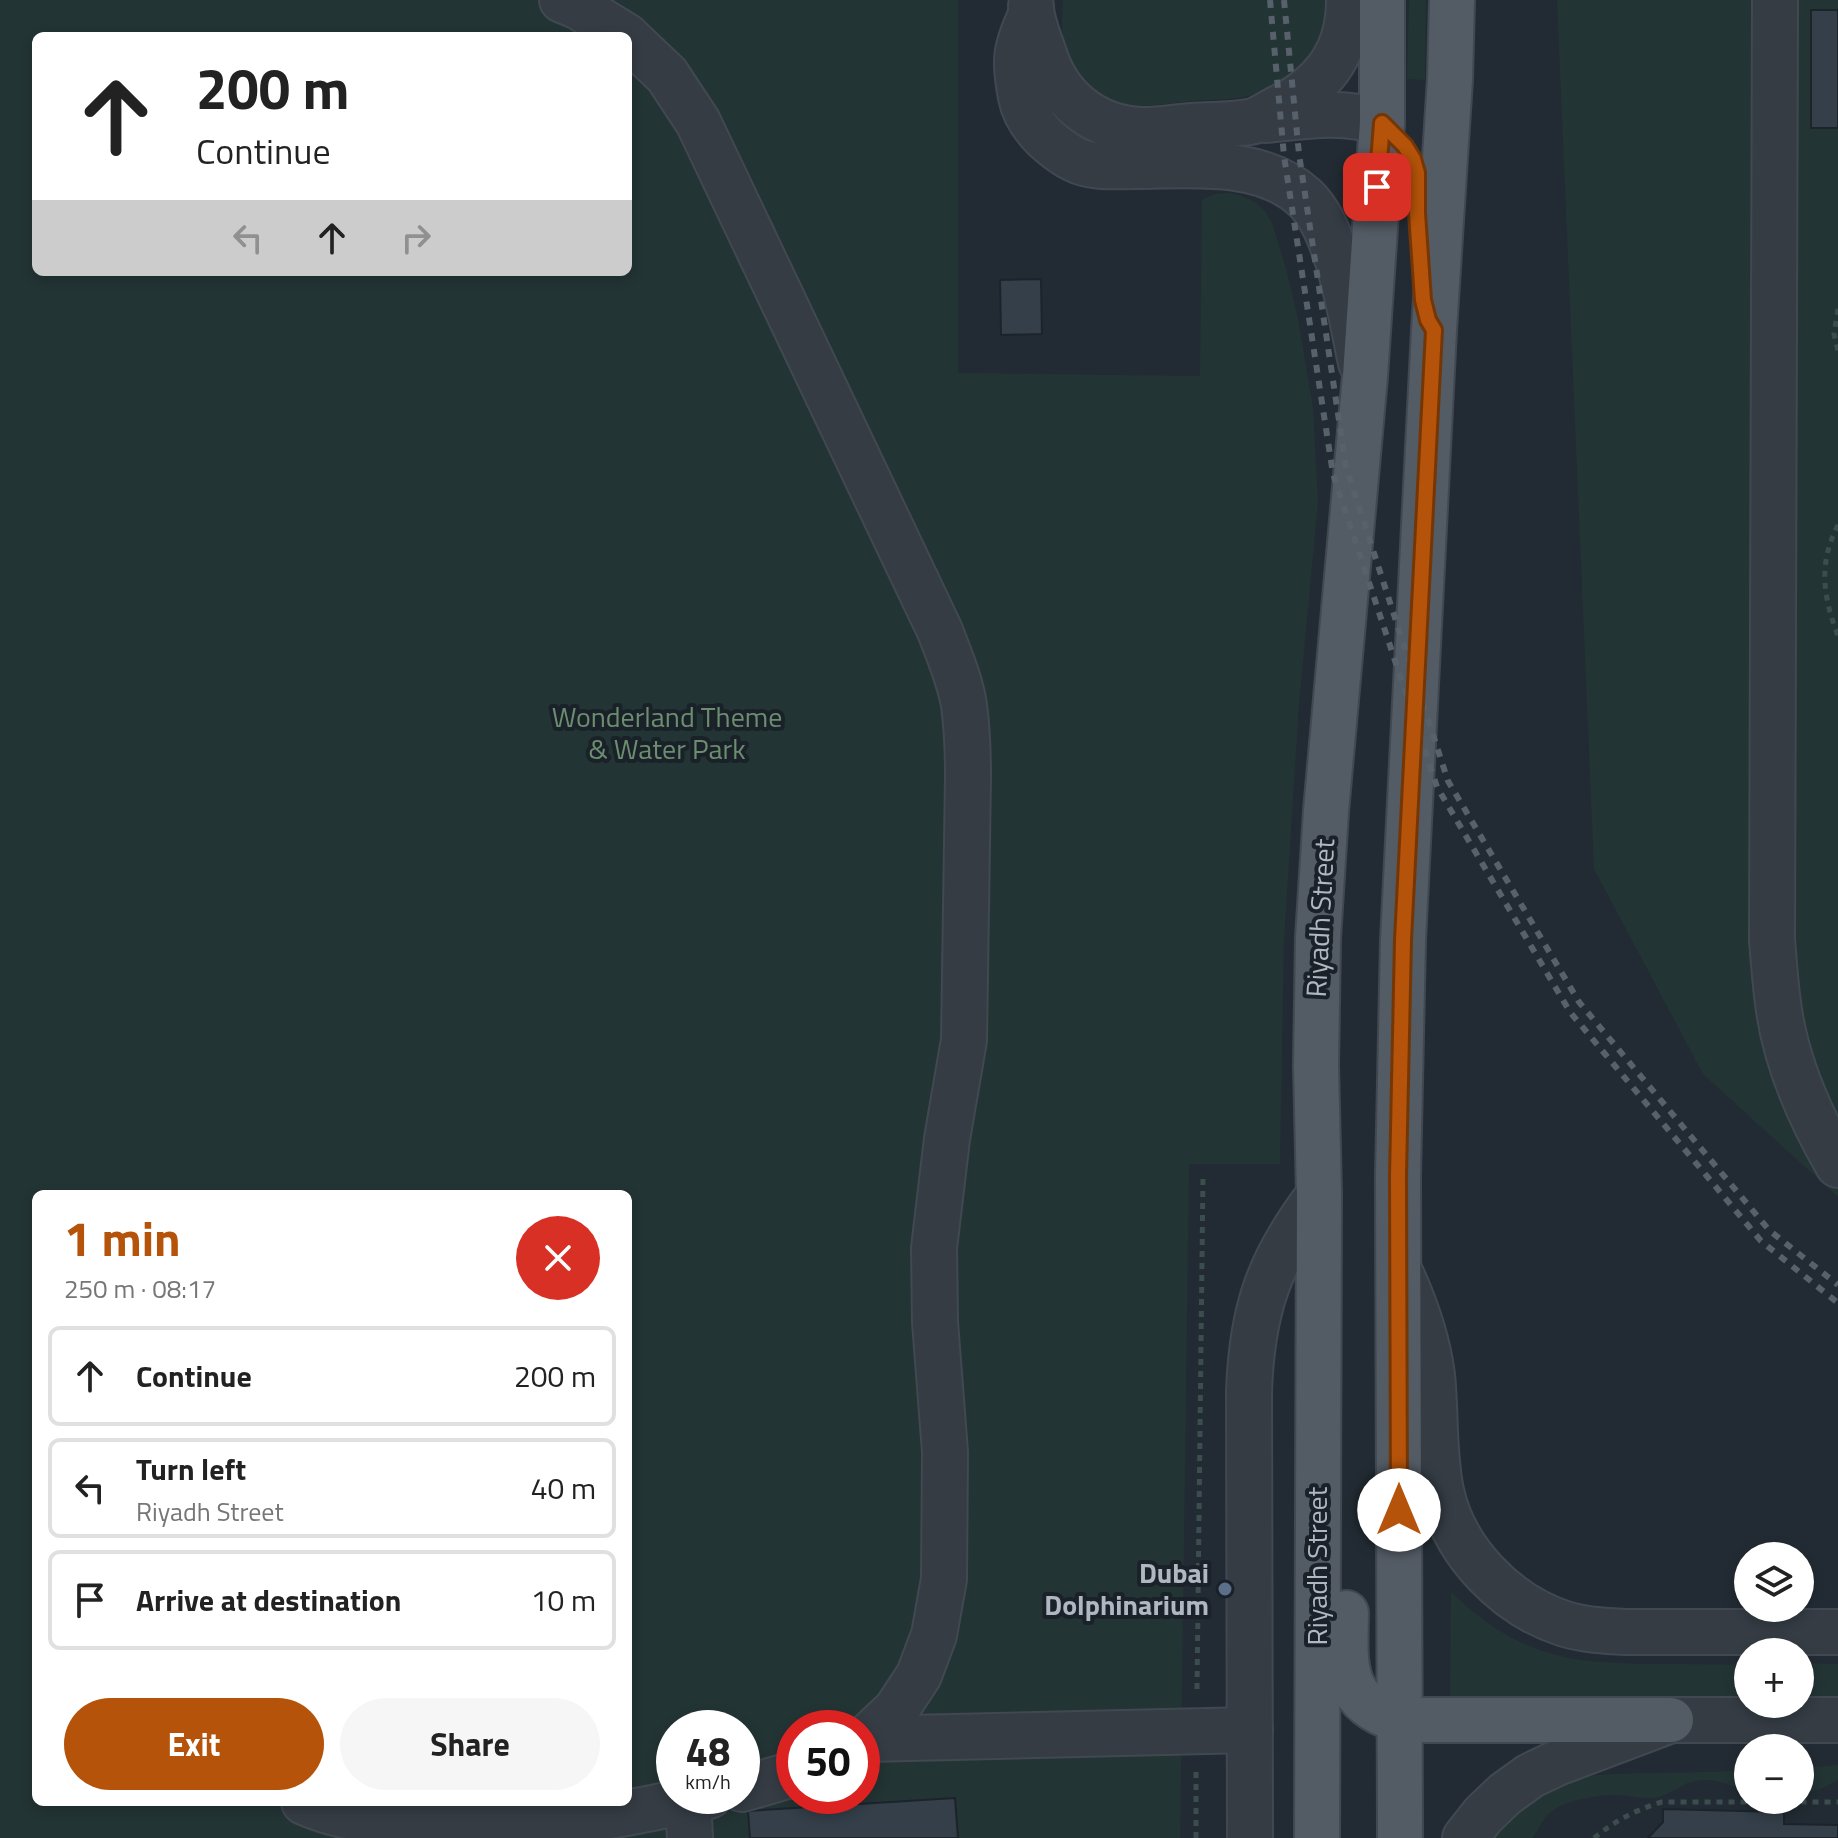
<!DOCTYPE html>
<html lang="en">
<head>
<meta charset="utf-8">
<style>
  :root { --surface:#fff; --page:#f6f6f6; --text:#222; --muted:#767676; --line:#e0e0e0; --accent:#b45309 }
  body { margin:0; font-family:"Titillium Web",sans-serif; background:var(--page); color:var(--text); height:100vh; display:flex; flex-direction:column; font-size:30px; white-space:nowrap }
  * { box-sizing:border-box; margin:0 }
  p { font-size:26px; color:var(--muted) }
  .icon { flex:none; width:44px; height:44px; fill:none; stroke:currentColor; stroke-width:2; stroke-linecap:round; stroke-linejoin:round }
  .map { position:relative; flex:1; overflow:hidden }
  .sheet { position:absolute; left:32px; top:1190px; width:600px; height:616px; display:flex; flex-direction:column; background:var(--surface); border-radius:12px; box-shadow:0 4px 12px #0003 }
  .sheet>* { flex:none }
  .hud { position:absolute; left:32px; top:32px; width:600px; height:244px; border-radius:12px; box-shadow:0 4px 12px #0003; background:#fff; color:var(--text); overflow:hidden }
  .fabs { position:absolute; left:1734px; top:1542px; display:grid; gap:16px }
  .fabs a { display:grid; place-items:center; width:80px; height:80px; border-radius:50%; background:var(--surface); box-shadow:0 4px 12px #0003; font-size:40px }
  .speed { position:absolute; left:656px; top:1710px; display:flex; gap:16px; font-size:40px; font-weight:700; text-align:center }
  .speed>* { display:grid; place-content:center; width:104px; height:104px; border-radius:50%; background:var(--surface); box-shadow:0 4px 12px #0003; line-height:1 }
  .speed small { font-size:20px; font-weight:400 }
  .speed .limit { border:12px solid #d22; background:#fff; color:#111 }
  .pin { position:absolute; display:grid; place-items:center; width:68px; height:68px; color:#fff; margin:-34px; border-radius:16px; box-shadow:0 4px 12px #0006 }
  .me { position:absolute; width:88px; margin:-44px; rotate:0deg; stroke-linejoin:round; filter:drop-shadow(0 0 6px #0008) }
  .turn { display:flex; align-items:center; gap:28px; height:168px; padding:0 32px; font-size:36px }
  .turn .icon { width:104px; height:104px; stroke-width:2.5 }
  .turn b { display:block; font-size:56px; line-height:68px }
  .lanes { display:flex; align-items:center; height:76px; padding:0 32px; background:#0003; justify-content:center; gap:40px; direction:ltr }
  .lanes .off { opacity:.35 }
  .round { display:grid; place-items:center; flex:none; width:84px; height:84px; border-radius:42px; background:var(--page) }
  .headline { display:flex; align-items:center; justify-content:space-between; height:136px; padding:0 32px }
  h1 { font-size:48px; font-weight:700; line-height:60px; color:var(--accent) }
  .primary-button { display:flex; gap:16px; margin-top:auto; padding:16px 32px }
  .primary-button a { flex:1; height:92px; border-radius:48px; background:var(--accent); color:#fff; font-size:32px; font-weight:700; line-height:92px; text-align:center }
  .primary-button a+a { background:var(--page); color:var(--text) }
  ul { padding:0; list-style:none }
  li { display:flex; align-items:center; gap:24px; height:100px; margin:0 16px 12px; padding:0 16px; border:4px solid var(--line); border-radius:12px }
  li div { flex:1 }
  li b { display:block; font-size:30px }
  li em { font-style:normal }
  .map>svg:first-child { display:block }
  .green { fill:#233434; fill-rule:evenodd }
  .building { fill:#343f4a; stroke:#1c232b; stroke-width:2 }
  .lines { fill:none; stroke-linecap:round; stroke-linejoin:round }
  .minor-casing { stroke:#414851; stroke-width:48 }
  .major-casing { stroke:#414851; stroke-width:48 }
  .path { stroke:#3c4d4d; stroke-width:5; stroke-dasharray:6 6; stroke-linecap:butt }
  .minor { stroke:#353c44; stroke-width:44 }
  .major { stroke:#535b64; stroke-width:44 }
  .rail { stroke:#57616b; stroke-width:6; stroke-dasharray:8 8; stroke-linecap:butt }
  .route-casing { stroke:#753606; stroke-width:20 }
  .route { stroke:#b45309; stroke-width:14 }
  .service-dot { fill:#5c6f8a; stroke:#1a2129; stroke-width:3 }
  .labels { text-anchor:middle; stroke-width:8; stroke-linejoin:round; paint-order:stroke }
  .park-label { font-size:28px; fill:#6a8e6f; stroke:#1a2129 }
  .street-label { font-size:28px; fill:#afb7c1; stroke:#1a2129 }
  .poi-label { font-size:28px; font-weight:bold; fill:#afb7c1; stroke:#1a2129; text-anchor:end }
</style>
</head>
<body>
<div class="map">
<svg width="1838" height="1838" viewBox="0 0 1838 1838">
  <rect width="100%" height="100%" fill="#222b33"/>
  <g class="green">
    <path d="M0,0H958V373L1200,376L1202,200L1215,194L1228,193L1242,196L1255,202L1265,211L1272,223L1286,268L1297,314L1313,407L1318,502L1299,704L1284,940L1280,1164H1189L1180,1838H0ZM36,36H628V272H36ZM36,1194H628V1802H36ZM674,1728H742V1796H674ZM794,1728H862V1796H794Z"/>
    <path d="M1063,0H1325C1327,42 1300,81 1260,93C1239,100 1214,99 1193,101C1171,103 1147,108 1125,104C1095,99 1069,74 1064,43C1061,29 1062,14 1063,0Z"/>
    <polygon points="1409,0 1426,0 1425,80 1407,79"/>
    <polygon points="1557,0 1838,0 1838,1197 1703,1074 1594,869"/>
    <path d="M1451,1592C1474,1614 1498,1633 1527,1645C1568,1663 1611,1663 1655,1664C1686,1664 1717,1664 1748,1665V1704H1450Z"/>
    <polygon points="1800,1663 1838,1664 1838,1706 1800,1704"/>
    <polygon points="1838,1765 1838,1780 1823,1788 1800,1795 1800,1768"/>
    <path d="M1748,1771V1792C1728,1784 1709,1775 1688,1783C1676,1788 1667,1796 1654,1798C1641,1799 1629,1795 1616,1795C1598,1795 1565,1800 1551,1812C1543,1818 1538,1830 1533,1838H1479L1559,1782L1585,1776L1612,1774Z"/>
  </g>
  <g class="building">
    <rect x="1811" y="10" width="27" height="118"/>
    <polygon points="1041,279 1042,334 1001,335 1000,280"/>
    <polygon points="955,1798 958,1838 750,1838 748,1811"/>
    <polygon points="1663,1809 1784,1812 1784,1824 1838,1825 1838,1838 1648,1838 1663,1822"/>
  </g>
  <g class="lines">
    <g class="minor-casing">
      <g id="minor">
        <polyline points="562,0 579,7 626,36"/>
        <path d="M1775,0L1772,941C1774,961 1775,982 1778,1003C1785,1061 1809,1115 1838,1165"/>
        <path d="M1031,6C1031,22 1039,38 1044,54C1058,99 1095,129 1143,130C1159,130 1176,127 1192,126C1208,125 1239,125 1254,121C1263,118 1272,111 1281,107C1325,84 1349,51 1349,0"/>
        <path d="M1031,15C1015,49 1014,61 1021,97C1024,113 1034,127 1045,138C1056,148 1067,157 1081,162C1098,168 1118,166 1135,166C1190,166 1261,157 1305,198C1339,230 1351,317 1361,363"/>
        <path d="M628,38L667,75L698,122L940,631C949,655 960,680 964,705C967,728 968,752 968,776L964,1040L947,1139L934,1248L935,1322L945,1452L944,1579L934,1635L919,1675L896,1710L862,1742"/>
        <path d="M1266,120C1305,116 1344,109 1382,123"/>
        <path d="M1399,1270C1415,1304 1427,1337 1432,1375C1436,1413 1433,1452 1441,1491C1454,1552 1506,1605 1565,1624C1585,1630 1605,1631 1626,1632H1838"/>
        <polyline points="867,1739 1250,1730"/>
        <polyline points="742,1789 794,1774"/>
        <polyline points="688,1801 690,1838"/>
        <path d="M304,1802C342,1819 377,1821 418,1823C466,1826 516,1828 565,1822C613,1817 662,1806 709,1796"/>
        <path d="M1250,1838L1249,1391C1252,1309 1269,1260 1319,1195"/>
        <polyline points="1465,1838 1483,1815 1505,1794 1530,1776 1557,1763 1671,1720 1838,1720"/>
      </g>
    </g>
    <g class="major-casing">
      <g id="major">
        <path d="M1346,1613C1345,1665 1340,1702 1399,1720H1671"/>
        <polyline points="1317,1838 1319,1195 1316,1065 1318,938 1326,811 1365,376 1382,123 1382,0"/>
        <polyline points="1400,1838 1398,1176 1403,940 1434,330 1450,79 1452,0"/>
      </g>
    </g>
    <g class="path">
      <polyline points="1838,309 1834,334 1838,351"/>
      <path d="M1838,525C1818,564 1823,596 1838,636"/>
      <polyline points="1197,1689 1203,1175"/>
      <polyline points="1196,1838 1196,1771"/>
      <path d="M1594,1838C1615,1821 1635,1810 1662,1802H1838"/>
    </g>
    <use href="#minor" class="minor"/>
    <use href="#major" class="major"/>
    <g class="rail">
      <polyline points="1270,0 1284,156 1333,474 1437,787 1570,1012 1761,1241 1838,1303"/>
      <polyline points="1284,0 1299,154 1346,467 1448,781 1579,1002 1769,1230 1838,1285"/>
    </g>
  </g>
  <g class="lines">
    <g class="route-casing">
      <polyline id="route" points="1377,187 1382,123 1405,146 1413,159 1417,173 1417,213 1423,300 1428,320 1434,330 1403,940 1398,1176 1399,1510"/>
    </g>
    <use href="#route" class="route"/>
  </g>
  <circle class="service-dot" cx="1225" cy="1589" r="8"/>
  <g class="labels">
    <g class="park-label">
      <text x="667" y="727">Wonderland Theme<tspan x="667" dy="32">&amp; Water Park</tspan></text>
    </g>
    <g class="street-label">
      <text transform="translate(1320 918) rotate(-87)" y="10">Riyadh Street</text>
      <text transform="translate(1317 1566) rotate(-90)" y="10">Riyadh Street</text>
    </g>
    <g class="poi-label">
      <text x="1209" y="1583">Dubai<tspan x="1209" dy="32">Dolphinarium</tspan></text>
    </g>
  </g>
</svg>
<div class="fabs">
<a><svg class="icon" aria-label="layers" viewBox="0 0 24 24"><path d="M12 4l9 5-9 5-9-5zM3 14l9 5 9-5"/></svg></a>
<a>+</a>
<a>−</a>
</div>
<div class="speed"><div>48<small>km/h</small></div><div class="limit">50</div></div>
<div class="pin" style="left:1377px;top:187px;background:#d93025"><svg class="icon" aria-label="arrive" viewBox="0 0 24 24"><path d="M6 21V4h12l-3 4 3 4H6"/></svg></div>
<svg class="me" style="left:1399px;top:1510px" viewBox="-20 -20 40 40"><circle r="19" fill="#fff"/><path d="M0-13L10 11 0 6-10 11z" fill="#b45309"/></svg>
<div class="hud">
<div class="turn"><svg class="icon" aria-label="ahead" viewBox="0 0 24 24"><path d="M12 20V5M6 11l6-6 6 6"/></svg><div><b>200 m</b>Continue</div></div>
<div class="lanes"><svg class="icon off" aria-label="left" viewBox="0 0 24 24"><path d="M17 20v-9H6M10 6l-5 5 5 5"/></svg><svg class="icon" aria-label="ahead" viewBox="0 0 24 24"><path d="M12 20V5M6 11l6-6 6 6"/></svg><svg class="icon off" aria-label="right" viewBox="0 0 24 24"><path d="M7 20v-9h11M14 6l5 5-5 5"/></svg></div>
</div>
<section class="sheet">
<div class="headline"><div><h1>1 min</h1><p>250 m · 08:17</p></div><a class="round" style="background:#d93025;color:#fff"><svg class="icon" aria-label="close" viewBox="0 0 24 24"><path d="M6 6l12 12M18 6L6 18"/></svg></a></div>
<ul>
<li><svg class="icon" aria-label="ahead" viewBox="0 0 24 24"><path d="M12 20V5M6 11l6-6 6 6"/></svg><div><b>Continue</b></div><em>200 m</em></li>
<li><svg class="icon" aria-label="left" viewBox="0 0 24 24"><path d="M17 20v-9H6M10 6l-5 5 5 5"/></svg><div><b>Turn left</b><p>Riyadh Street</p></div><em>40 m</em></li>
<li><svg class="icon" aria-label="arrive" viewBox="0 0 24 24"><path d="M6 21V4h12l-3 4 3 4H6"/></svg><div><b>Arrive at destination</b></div><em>10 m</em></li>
</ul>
<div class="primary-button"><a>Exit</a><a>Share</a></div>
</section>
</div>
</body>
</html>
